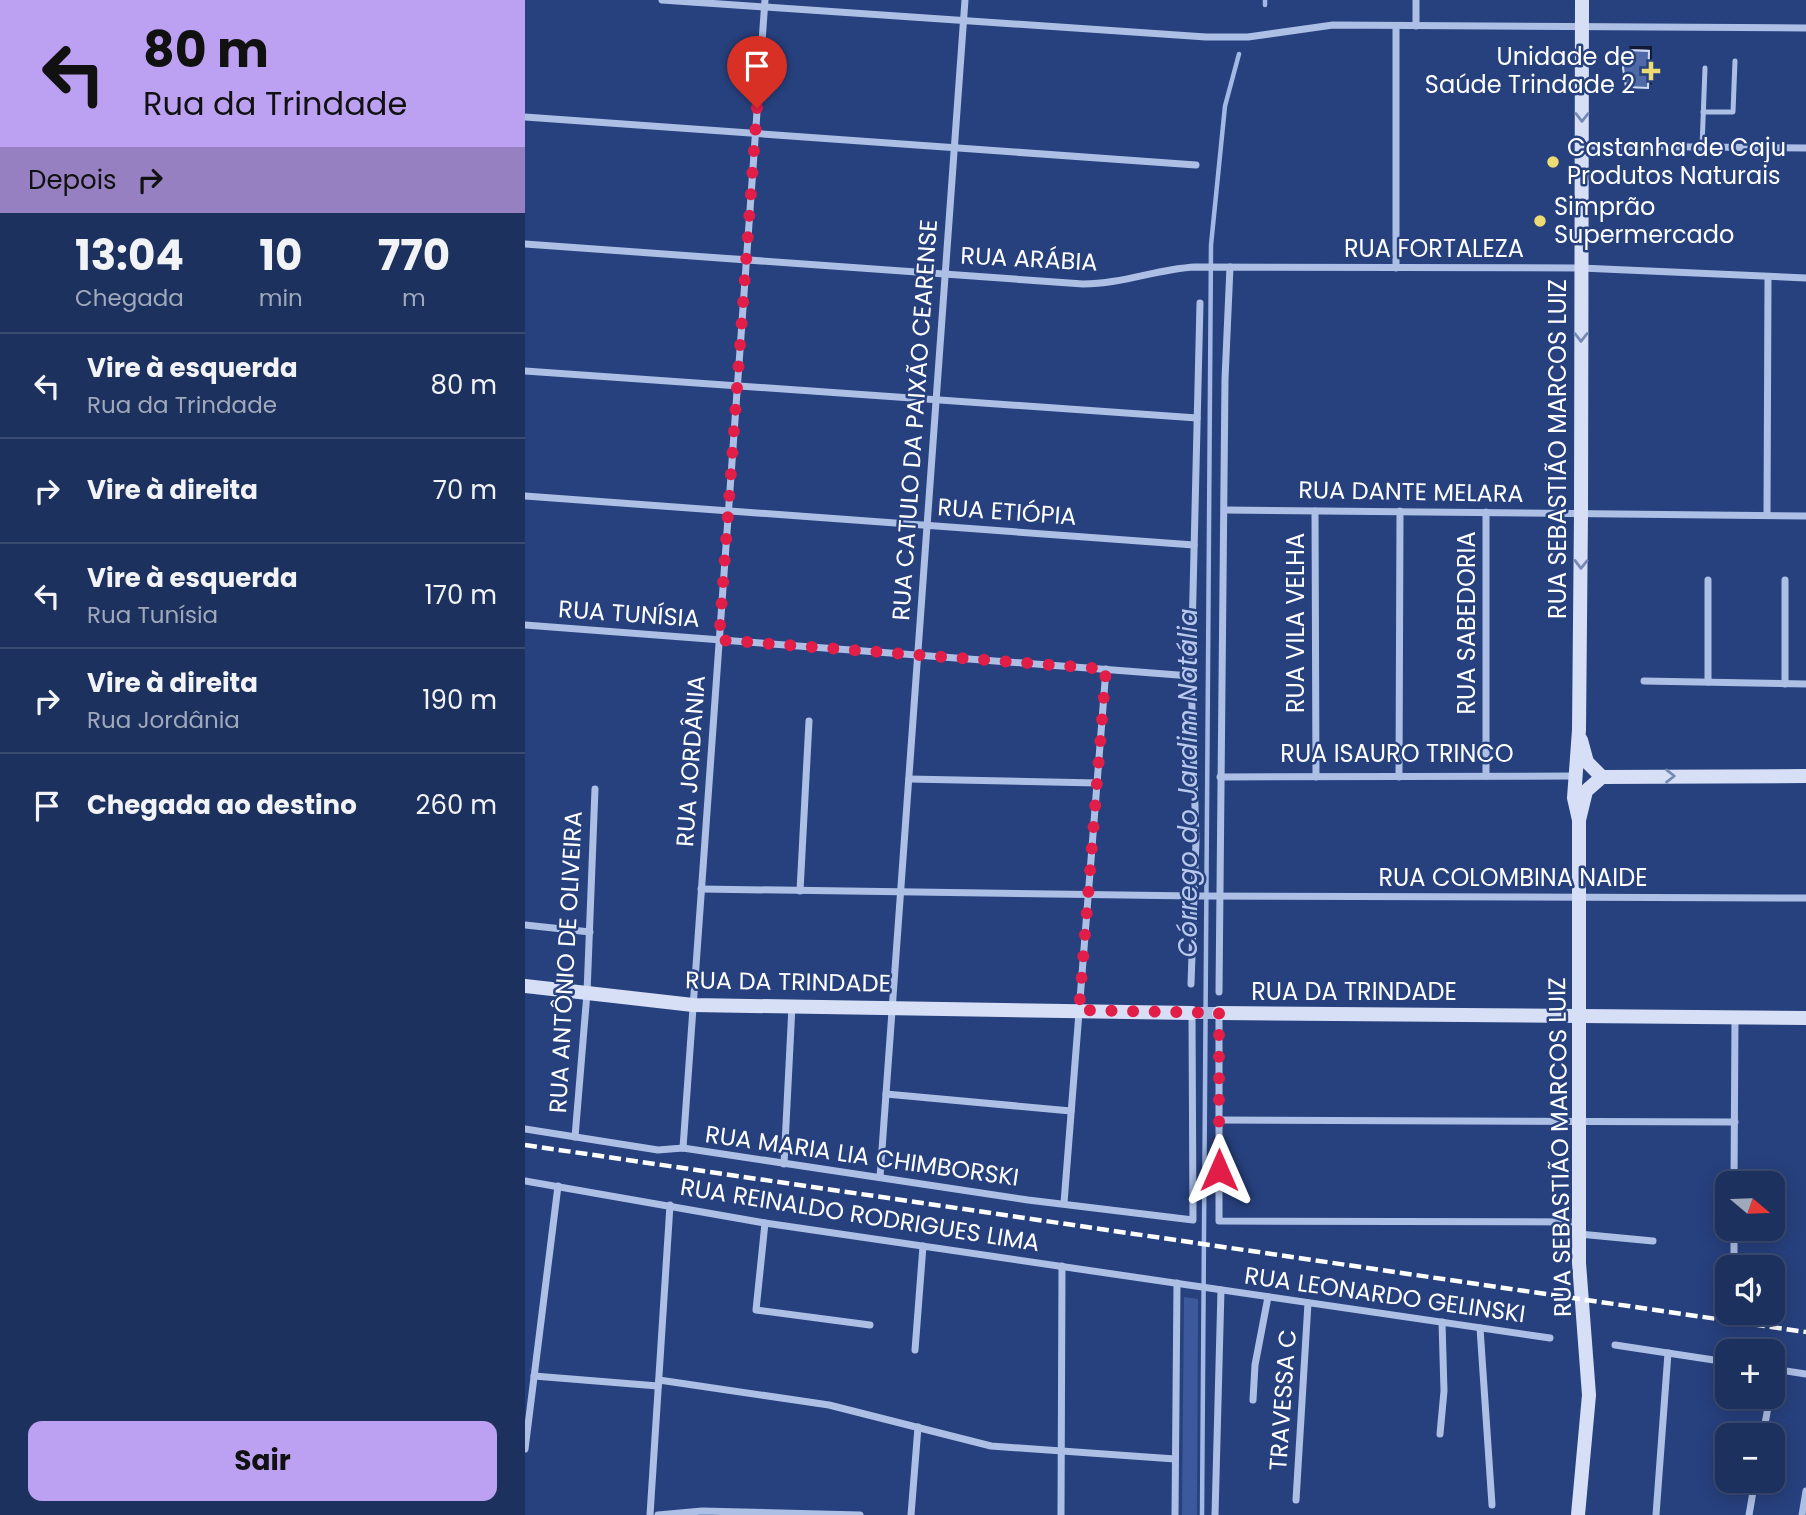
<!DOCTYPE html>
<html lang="pt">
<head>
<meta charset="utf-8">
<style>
  :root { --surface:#1d315e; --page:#2a3d67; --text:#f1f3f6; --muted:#a0a9bc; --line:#3b4c73; --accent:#bca0f2 }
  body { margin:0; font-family:Poppins,sans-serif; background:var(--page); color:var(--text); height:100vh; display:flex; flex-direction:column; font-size:26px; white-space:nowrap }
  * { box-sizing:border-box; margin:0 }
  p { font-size:23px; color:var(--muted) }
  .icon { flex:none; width:38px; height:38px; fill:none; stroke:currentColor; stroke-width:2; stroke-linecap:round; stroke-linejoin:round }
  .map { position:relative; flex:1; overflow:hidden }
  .details { display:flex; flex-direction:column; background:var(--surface); width:525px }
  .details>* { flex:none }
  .guide { background:#bca0f2; color:#111; overflow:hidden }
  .needle { width:46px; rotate:109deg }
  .tools { position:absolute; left:1190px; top:1171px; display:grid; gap:14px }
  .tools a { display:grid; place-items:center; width:70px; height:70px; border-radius:14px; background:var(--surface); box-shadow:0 4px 18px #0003,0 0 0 2px var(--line); font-size:35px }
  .pin { position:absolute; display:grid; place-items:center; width:60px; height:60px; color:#fff; margin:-72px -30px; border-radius:50% 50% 50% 0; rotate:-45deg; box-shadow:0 0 7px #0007 }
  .pin .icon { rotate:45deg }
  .me { position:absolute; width:77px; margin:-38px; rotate:0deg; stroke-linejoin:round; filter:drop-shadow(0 0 5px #0008) }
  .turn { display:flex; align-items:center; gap:24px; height:147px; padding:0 28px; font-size:32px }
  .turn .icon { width:91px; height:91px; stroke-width:2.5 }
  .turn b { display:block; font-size:49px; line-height:60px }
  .then { display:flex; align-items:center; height:66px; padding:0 28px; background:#0003; gap:14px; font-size:26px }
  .eta { display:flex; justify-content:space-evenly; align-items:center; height:119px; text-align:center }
  .eta b { font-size:42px; font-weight:700; line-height:49px }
  .primary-button { display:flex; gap:14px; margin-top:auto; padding:14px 28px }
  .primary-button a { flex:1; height:80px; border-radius:14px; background:var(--accent); color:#111; font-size:28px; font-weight:700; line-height:80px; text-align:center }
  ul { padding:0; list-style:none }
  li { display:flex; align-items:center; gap:21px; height:105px; padding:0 28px; border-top:2px solid var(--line) }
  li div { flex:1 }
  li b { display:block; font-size:26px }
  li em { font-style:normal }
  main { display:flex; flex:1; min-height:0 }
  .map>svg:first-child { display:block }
  .green { fill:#3b599b }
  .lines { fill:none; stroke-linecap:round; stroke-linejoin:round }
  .stream { stroke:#a2b8e5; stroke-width:4.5 }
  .building { fill:#506aa6; stroke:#d0dbf4; stroke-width:2; filter:url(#shadow) }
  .service { stroke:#adbfe5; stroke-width:5 }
  .minor { stroke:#adbfe5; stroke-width:7 }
  .tertiary { stroke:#adbfe5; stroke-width:12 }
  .secondary { stroke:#d6dff5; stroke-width:14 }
  .rail { stroke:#fff; stroke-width:4.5; stroke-dasharray:12 5; stroke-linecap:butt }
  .oneway { stroke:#7688b4 }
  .route { stroke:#e11d48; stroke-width:12; stroke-dasharray:0 21.6 }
  .poi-dot { fill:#eddb73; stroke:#27417e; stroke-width:2.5 }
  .labels { text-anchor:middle; stroke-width:5; stroke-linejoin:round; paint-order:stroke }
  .poi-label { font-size:24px; fill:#fff; stroke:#27417e; text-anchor:start }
  .street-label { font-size:24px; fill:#fff; stroke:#27417e }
  .water-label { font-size:26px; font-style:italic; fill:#b8c9ed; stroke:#27417e }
</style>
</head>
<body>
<main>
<section class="details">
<div class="guide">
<div class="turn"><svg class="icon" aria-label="left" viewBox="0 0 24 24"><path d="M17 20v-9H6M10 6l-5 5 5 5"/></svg><div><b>80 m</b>Rua da Trindade</div></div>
<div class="then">Depois<svg class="icon" aria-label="right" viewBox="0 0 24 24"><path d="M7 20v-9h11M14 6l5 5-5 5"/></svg></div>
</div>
<div class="eta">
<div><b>13:04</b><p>Chegada</p></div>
<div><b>10</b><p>min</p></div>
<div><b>770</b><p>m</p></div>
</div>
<ul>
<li><svg class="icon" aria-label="left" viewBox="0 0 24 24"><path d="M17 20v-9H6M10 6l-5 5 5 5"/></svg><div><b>Vire à esquerda</b><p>Rua da Trindade</p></div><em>80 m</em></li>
<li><svg class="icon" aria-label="right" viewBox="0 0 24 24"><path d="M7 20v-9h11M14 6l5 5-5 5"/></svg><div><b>Vire à direita</b></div><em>70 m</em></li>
<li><svg class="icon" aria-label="left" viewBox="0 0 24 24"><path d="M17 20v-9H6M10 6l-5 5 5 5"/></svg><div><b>Vire à esquerda</b><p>Rua Tunísia</p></div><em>170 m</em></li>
<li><svg class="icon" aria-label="right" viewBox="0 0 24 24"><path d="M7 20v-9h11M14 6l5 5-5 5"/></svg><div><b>Vire à direita</b><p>Rua Jordânia</p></div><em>190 m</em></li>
<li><svg class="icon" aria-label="arrive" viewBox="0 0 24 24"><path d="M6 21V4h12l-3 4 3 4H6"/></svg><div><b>Chegada ao destino</b></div><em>260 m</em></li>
</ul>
<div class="primary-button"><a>Sair</a></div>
</section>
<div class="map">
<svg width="1281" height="1515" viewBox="0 0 1281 1515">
  <defs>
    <filter id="shadow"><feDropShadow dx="4.5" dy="-4.5" stdDeviation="0" flood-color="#0009"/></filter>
  </defs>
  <rect width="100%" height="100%" fill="#27417e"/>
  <polygon class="green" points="659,1297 673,1299 672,1515 657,1515"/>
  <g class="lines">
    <g class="stream">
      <polyline points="740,5 740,0"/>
      <polyline points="677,1515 686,245 700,106 714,54"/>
    </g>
  </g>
  <polygon class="building" points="1101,50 1124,51 1123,88 1101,87 1098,68"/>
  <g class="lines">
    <g class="service">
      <polyline points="1178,112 1208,112 1210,61"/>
      <polyline points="1177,147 1180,68"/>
    </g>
    <g class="minor">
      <polyline points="137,0 681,37 723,37 808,25 1281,28"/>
      <polyline points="891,0 891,26"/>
      <polyline points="0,117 671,165"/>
      <polyline points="1057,146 1281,148"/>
      <path d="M0,244L558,284C597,284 632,269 670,267L1056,268L1281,278"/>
      <polyline points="871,268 871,26"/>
      <polyline points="0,371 672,418"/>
      <polyline points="0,496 669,545"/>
      <polyline points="700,510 1281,516"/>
      <polyline points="790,511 791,777"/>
      <polyline points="961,512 961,776"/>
      <polyline points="1242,515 1243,278"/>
      <polyline points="1260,580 1260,684"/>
      <polyline points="0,625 666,676"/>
      <polyline points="1119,681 1281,684"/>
      <polyline points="1183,682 1183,580"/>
      <polyline points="695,777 1050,776"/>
      <polyline points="874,777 875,511"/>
      <polyline points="384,779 572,783"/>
      <polyline points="176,889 669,896 1281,898"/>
      <polyline points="275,891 284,721"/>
      <polyline points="0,925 65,932"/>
      <polyline points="666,984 671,840 666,676 675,303"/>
      <polyline points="694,992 700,379 705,267"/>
      <polyline points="694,1013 694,1221 1054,1222"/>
      <polyline points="361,1094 546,1111"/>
      <polyline points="694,1120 1210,1122"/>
      <polyline points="0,1129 133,1150 158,1148 503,1200 668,1220 667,1013"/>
      <polyline points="50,1137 62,993 70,789"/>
      <polyline points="158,1148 240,0"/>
      <polyline points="259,1164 267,1006"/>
      <polyline points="355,1177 440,0"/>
      <polyline points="0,1181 240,1223 1025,1338"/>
      <polyline points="1209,1183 1210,1017"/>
      <polyline points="539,1203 581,669"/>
      <polyline points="240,1223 231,1310 345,1325"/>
      <polyline points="1054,1234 1128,1241"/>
      <polyline points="1209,1267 1209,1228"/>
      <polyline points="955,1328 967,1505"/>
      <polyline points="1090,1345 1202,1362"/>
      <polyline points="390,1350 398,1246"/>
      <polyline points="1248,1369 1281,1374"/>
      <polyline points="9,1376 133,1386"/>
      <polyline points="134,1380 304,1405 466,1446 650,1459"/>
      <polyline points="728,1400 730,1365 743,1297"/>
      <polyline points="915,1434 919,1391 917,1322"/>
      <polyline points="1238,1435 1245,1396"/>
      <polyline points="0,1449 33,1186"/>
      <polyline points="771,1500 783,1303"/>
      <polyline points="125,1515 145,1205"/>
      <polyline points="133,1515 177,1511 335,1515"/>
      <polyline points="386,1515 393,1427"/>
      <polyline points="536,1515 537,1266"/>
      <polyline points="650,1515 652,1283"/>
      <polyline points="690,1515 696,1290"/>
      <polyline points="1131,1515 1143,1353"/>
      <polyline points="1224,1515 1230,1480"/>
      <polyline points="1277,1515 1281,1491"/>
    </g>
    <polyline class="tertiary" points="667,1013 694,1013"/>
    <g class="secondary">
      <polyline points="1056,740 1062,762 1077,777"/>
      <polyline points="1077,777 1281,776"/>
      <polyline points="1054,820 1049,798 1054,730 1056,513 1057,0"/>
      <polyline points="0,986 168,1005 667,1013"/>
      <polyline points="694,1013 1281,1018"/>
      <polyline points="1053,1515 1064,1395 1054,1263 1054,820 1061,791 1077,777"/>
    </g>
    <polyline class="rail" points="0,1145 1281,1332"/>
  </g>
  <defs><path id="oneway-chevron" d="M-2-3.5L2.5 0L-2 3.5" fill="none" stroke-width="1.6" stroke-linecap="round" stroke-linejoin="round" transform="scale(1.75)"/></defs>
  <g class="oneway">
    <use href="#oneway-chevron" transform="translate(1057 117) rotate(90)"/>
    <use href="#oneway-chevron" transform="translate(1056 337) rotate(90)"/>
    <use href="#oneway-chevron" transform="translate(1056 564) rotate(91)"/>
    <use href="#oneway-chevron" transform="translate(1145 776)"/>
  </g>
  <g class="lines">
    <polyline class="route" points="232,108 194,640 581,669 554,1010 694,1013 694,1170"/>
  </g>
  <g class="poi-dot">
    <path d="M1122.5 60.5h7v7h7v7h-7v7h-7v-7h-7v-7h7z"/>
    <circle cx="1028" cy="162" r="7"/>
    <circle cx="1015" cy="221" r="7"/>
  </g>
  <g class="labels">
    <g class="poi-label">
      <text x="1110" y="65" text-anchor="end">Unidade de<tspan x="1110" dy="28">Saúde Trindade 2</tspan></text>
      <text x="1042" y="156">Castanha de Caju<tspan x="1042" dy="28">Produtos Naturais</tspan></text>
      <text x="1029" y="215">Simprão<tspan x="1029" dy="28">Supermercado</tspan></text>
    </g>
    <g class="street-label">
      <text x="909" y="257">RUA FORTALEZA</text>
      <text transform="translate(504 259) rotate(3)" y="8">RUA ARÁBIA</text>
      <text transform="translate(390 420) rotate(-86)" y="8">RUA CATULO DA PAIXÃO CEARENSE</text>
      <text transform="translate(1033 449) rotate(-90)" y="8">RUA SEBASTIÃO MARCOS LUIZ</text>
      <text transform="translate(886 492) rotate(1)" y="8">RUA DANTE MELARA</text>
      <text transform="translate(482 512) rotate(4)" y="8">RUA ETIÓPIA</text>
      <text transform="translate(104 614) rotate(4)" y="8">RUA TUNÍSIA</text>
      <text transform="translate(771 623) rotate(-90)" y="8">RUA VILA VELHA</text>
      <text transform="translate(942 623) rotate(-90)" y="8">RUA SABEDORIA</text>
      <text x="872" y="762">RUA ISAURO TRINCO</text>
      <text transform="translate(166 761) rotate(-86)" y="8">RUA JORDÂNIA</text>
      <text x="988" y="886">RUA COLOMBINA NAIDE</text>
      <text transform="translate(41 962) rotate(-87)" y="8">RUA ANTÔNIO DE OLIVEIRA</text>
      <text transform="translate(263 982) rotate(1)" y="8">RUA DA TRINDADE</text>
      <text x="829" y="1000">RUA DA TRINDADE</text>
      <text transform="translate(1035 1147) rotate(-91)" y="8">RUA SEBASTIÃO MARCOS LUIZ</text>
      <text transform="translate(337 1156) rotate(8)" y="8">RUA MARIA LIA CHIMBORSKI</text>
      <text transform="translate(335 1215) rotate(9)" y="8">RUA REINALDO RODRIGUES LIMA</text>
      <text transform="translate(860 1295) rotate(8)" y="8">RUA LEONARDO GELINSKI</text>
      <text transform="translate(758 1400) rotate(-86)" y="8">TRAVESSA C</text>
    </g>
    <g class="water-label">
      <text transform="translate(663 783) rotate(-90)" y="9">Córrego do Jardim Natália</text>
    </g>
  </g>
</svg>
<div class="tools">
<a><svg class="needle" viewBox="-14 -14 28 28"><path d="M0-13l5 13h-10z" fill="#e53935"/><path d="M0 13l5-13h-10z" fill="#a0a9bc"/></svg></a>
<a><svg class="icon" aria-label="sound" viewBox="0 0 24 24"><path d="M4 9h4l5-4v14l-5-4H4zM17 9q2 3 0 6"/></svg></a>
<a>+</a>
<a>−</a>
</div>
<div class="pin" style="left:232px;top:108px;background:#d93025"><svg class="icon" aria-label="arrive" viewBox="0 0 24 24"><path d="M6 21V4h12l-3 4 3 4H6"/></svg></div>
<svg class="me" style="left:694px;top:1170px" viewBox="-20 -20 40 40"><path d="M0-17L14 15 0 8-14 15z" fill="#e11d48" stroke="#fff" stroke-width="4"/></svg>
</div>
</main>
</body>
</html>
